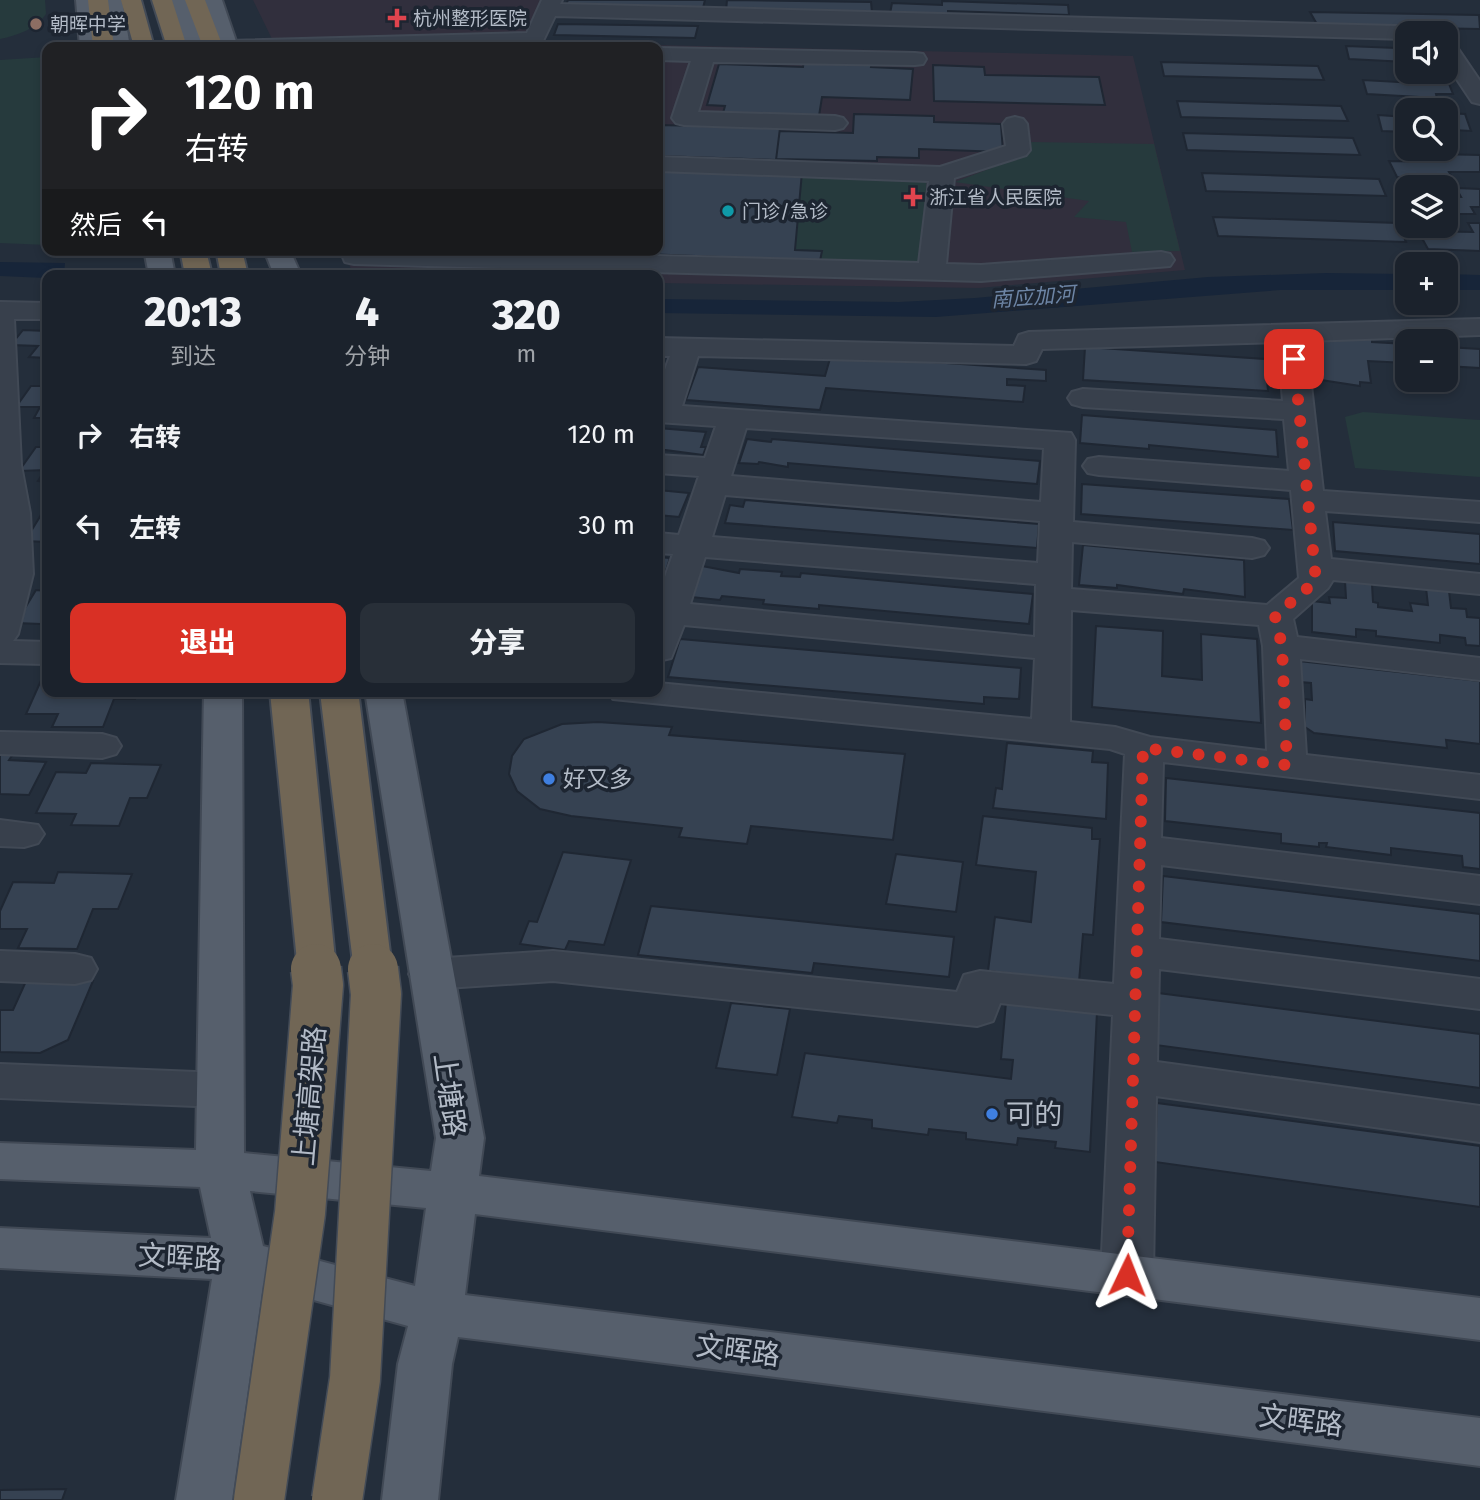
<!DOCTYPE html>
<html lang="zh">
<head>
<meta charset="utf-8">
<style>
  :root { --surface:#1b222c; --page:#282f38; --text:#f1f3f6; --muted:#a0a4a9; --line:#393f48; --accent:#d93025 }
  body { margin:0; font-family:"Fira Sans","Noto Sans SC",sans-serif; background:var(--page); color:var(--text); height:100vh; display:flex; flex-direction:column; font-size:26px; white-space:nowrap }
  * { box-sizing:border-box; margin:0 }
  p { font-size:23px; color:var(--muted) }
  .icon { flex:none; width:38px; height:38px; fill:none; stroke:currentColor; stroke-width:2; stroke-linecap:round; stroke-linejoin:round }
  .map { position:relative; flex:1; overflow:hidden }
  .details { position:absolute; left:42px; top:270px; width:621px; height:427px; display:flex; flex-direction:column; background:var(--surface); border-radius:14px; box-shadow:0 4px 10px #0003,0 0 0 2px var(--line) }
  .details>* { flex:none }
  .banner { position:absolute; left:42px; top:42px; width:621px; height:214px; border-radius:14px; box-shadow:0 4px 10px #0003,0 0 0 2px var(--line); background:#202124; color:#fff; overflow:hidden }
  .fabs { position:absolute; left:1395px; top:21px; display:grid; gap:14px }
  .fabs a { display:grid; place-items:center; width:63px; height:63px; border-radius:14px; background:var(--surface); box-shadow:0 4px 10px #0003,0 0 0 2px var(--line); font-size:35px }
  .pin { position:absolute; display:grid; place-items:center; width:60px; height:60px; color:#fff; margin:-30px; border-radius:14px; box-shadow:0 4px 10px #0006 }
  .me { position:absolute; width:77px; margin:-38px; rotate:2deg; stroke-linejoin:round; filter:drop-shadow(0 0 5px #0008) }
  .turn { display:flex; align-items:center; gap:24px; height:147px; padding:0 28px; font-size:32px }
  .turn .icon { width:91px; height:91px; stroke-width:2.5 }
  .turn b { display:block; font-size:49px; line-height:60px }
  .then { display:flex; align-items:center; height:66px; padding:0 28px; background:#0003; gap:14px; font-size:26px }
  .eta { display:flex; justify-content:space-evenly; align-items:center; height:119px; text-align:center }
  .eta b { font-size:42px; font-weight:800; line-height:49px }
  .button { display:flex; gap:14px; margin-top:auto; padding:14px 28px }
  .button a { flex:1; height:80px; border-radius:14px; background:var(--accent); color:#fff; font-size:28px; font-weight:800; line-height:80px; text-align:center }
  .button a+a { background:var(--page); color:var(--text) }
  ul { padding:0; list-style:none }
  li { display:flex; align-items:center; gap:21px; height:91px; padding:0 28px }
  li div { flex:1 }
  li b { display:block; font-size:26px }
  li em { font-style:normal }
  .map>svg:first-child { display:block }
  .medical { fill:#312f3d }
  .green { fill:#263a3d }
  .water { fill:#172539 }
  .building { fill:#364252; stroke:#1f2733; stroke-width:2 }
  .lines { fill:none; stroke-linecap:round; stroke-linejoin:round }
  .minor-casing { stroke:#414955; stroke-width:4 }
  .major-casing { stroke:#414955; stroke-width:4 }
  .highway-casing { stroke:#434b57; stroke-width:4 }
  .minor { fill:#38404c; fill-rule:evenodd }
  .major { fill:#565f6c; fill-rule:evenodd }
  .highway { fill:#716655; fill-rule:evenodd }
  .highway-bridge-far1-casing { stroke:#434b57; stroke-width:42; stroke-linecap:butt }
  .highway-bridge-casing { stroke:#434b57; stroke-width:53; stroke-linecap:butt }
  .highway-bridge-far1 { stroke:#716655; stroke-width:38 }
  .highway-bridge { stroke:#716655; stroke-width:50 }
  .route { stroke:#d93025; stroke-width:12; stroke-dasharray:0 21.6 }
  .health-dot { fill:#e0444e; stroke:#1d2531; stroke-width:2.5 }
  .education-dot { fill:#8d6e63; stroke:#1d2531; stroke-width:2.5 }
  .culture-dot { fill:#0f9aa8; stroke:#1d2531; stroke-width:2.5 }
  .shop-dot { fill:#3f7fe0; stroke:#1d2531; stroke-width:2.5 }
  .labels { text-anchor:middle; stroke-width:7; stroke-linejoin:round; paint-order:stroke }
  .far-poi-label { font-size:19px; fill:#b3bbc7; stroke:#1d2531; text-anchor:start }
  .far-water-label { font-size:21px; font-style:italic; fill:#6d85a5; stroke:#1d2531 }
  .poi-label { font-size:23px; fill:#b3bbc7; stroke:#1d2531; text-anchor:start }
  .near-street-label { font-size:28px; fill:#b3bbc7; stroke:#1d2531 }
  .near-poi-label { font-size:28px; fill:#b3bbc7; stroke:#1d2531; text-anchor:start }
</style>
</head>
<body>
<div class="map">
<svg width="1480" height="1500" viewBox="0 0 1480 1500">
  <rect width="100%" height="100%" fill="#242e3b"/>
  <g class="medical">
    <polygon points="253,0 541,0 525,35 272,39"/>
    <polygon points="522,42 1133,56 1185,270 979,288 658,283 658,275 353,275 344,250 658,250 658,47 345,47"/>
  </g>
  <g class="green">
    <path d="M0,0H45L46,14C36,29 18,35 0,39Z"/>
    <polygon points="47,57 47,245 0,243 0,60"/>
    <polygon points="1030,142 1154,144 1180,251 1132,252 1126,222 1074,217 1089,201 955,182 1030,153"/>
    <polygon points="802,172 927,178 919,262 820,261 821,251 795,250"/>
    <polygon points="1363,412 1480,420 1480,477 1355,468 1345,417"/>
  </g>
  <g class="water">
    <polygon points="0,262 65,263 64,275 47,275 47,278 0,276"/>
    <polygon points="1326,273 1407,274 1407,290 1280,290 936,317 658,313 658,299 899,302 975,298 1208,277"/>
    <polygon points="1446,274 1480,275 1480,290 1446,290"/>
  </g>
  <g class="building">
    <polygon points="568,0 705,0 703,8 566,5"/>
    <polygon points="727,0 871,2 872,13 726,11"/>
    <polygon points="942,1 1068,5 1069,15 948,11 948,15 890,14 892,3 942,5"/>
    <polygon points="1310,12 1479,15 1480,29 1318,26"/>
    <polygon points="558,24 698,26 695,38 554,35"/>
    <polygon points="1395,43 1407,44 1407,62 1349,59 1346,46 1396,48"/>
    <polygon points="804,59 872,61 871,67 913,69 910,100 822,97 819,116 723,113 725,106 707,105 719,64 803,67"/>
    <polygon points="1161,62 1318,66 1324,80 1164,76"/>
    <polygon points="933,65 984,67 985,75 1099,77 1105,105 934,101"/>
    <polygon points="1414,77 1447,79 1453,94 1436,94 1437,98 1367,94 1363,80 1415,83"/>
    <polygon points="1177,101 1341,106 1348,121 1181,117"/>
    <polygon points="1446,113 1465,114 1471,131 1454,130 1455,135 1446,134"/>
    <polygon points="854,114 934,116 934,122 1001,124 1003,152 919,149 919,158 877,157 877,161 775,159 779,131 853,133"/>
    <polygon points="1378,115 1407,117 1407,132 1382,131"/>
    <polygon points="658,125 780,128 776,160 658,156"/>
    <polygon points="1183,133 1353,138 1360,155 1187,150"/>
    <polygon points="1436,154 1480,155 1480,172 1449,172 1453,179 1397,177 1389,161 1440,162"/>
    <polygon points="658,168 802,172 795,250 822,251 820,261 545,250 658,250"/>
    <polygon points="1202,173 1379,179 1386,196 1206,191"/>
    <polygon points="1456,188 1480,189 1480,207 1471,207 1475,214 1446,214 1446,196 1461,197"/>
    <polygon points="1213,217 1398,223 1406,242 1218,236"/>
    <polygon points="1468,223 1480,223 1480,251 1428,249 1418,231 1473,232"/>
    <polygon points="23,330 47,331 47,358 29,357 38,346 11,345"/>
    <polygon points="1372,338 1372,342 1407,344 1407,363 1368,361 1371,383 1360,382 1360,386 1308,378 1306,347 1310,342 1321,339"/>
    <polygon points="1085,347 1265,359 1268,391 1083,380"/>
    <polygon points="1446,347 1480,349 1480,368 1446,366"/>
    <polygon points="831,355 1046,370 1046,381 1007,379 1007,385 1025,386 1023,402 826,388 820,410 686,400 698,367 825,376"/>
    <polygon points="31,386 47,386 47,418 34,418 40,407 16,407"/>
    <polygon points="1082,415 1276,430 1278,457 1149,445 1149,449 1080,443"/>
    <polygon points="658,428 706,432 701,447 706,447 703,455 658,449"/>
    <polygon points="747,439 771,442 772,439 1040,461 1037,484 788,463 788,467 759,462 758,464 739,463"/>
    <polygon points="36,447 47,447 47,482 38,481 45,470 19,471"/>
    <polygon points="1082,484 1289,499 1293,530 1081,514"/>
    <polygon points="658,490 689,493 679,517 658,515"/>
    <polygon points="745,500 1039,524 1037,548 725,523 730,505 743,507"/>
    <polygon points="41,515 47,515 47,542 25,541"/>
    <polygon points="1333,522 1480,534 1480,564 1335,551"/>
    <polygon points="1083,545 1244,560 1245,597 1184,589 1183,594 1117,585 1117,588 1079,585"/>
    <polygon points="658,557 670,558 664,577 668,578 665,587 658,587"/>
    <polygon points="702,566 739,573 740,569 782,572 781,576 800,577 801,573 1033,594 1029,624 819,605 819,609 763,604 764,600 722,596 720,600 691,597"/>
    <polygon points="1345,581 1372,584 1373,602 1378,603 1378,607 1412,611 1410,603 1428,605 1426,588 1449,591 1451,608 1466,609 1467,617 1480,618 1480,646 1466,645 1465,638 1440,635 1440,643 1376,636 1376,631 1356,629 1356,637 1312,632 1312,601 1330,603 1329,597 1346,598"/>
    <polygon points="36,590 47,591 47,620 41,624 16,623"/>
    <polygon points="1096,626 1163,631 1162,676 1202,680 1201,634 1257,639 1261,723 1092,707"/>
    <polygon points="680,639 1021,668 1019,699 984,697 984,704 668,677"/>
    <polygon points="1299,661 1480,681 1480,744 1446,740 1447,748 1314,733 1305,727 1305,699 1312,700 1311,683 1300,682"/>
    <polygon points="43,676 47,676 47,691 139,691 135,699 114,699 103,727 52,727 58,714 26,714"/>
    <polygon points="598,722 672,727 669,735 905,754 893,840 751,826 747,844 679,837 682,828 571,816 540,809 517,791 509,774 512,756 524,739 562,724"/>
    <polygon points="1007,743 1093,751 1092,762 1108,763 1106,819 993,808 996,788 1002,789"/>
    <polygon points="0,754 13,754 9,760 46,762 29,795 0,794"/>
    <polygon points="91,763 161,765 147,798 130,798 119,826 71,825 76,814 36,813 56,772 86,773"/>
    <polygon points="1166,778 1480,813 1480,869 1463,867 1462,856 1391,848 1391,855 1326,847 1327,843 1319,843 1319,847 1281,843 1281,834 1165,821"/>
    <polygon points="983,816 1092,828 1092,839 1100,839 1093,935 1083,934 1079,982 988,971 995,917 1031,922 1036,872 976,865"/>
    <polygon points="563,852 631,860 604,945 569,941 565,950 520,944 529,921 537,922"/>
    <polygon points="896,854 963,862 956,912 886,904"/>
    <polygon points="58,872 132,874 118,909 93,909 77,949 18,948 27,929 0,929 0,911 13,882 54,883"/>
    <polygon points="1163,876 1480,914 1480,961 1161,922"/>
    <polygon points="651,906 954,937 949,977 814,963 812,973 638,955"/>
    <polygon points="27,979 93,981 68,1040 40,1053 0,1052 0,1010 13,1010"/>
    <polygon points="1150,992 1480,1034 1480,1088 1148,1044"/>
    <polygon points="1006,1002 1097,1012 1090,1152 1055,1148 1056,1142 1018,1138 1017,1145 966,1139 966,1133 929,1129 928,1135 872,1128 872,1120 839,1116 837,1123 792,1117 805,1053 1011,1079 1013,1060 1001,1059"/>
    <polygon points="731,1003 790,1009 777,1075 716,1068"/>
    <polygon points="1157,1103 1480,1146 1480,1207 1155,1162"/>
    <polygon points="66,1489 62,1500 0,1500 0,1490"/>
  </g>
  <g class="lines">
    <g class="minor-casing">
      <g id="minor">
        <polygon points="542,0 562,0 560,4 1435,27 1442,29 1445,33 1407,33 1407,39 555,16 542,43 535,45 217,47 220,42 228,41 527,33"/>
        <polygon points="1446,42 1454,43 1480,81 1480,104 1472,102 1446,63"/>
        <polygon points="658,48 915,53 923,54 926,59 923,64 915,65 713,62 698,112 835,116 843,118 847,123 843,128 835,130 684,125 676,123 672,118 691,61 658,60"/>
        <polygon points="1015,117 1023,119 1027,124 1030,150 1026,155 954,178 946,264 981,265 1161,252 1170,254 1174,260 1170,266 981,281 354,264 345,262 340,250 435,250 919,263 929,181 658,171 658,157 940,167 1006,146 1003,124 1007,119"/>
        <polygon points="0,302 47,303 47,319 14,319 21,465 30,513 33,574 18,634 13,641 47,642 47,664 0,663"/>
        <path d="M1480,319V335L1306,341L1323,491L1480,502V522L1325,511L1331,559L1480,574V594L1333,580L1328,588L1293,619L1297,637L1480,658V680L1300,659L1306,755L1480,775V799L1163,762L1161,838L1480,876V904L1161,865L1159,939L1480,979V1009L1159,969L1157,1062L1480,1106V1142L1156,1096L1153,1275L1145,1290L1127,1296L1109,1290L1101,1275L1113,1015L1000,1003L993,1021L977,1026L553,981L431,989L415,985L409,974L415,963L431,959L553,951L957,992L964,975L980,971L1114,984L1125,754L1110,749L613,699L608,691H658V683L1032,719L1035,658L684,625L671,658L658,661V597L673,554L658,553V533L679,535L699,476L658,473V455L705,458L716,426L658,422V389L670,356H658V338L1014,346L1019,335L1029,332ZM1278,342L1283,401L1083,389L1072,392L1068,398L1072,404L1083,407L1284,419L1289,471L1099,457L1088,459L1083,466L1088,473L1099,475L1291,490L1299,578L1267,605L1071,589L1072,542L1252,558L1264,555L1269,548L1264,541L1252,538L1073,522L1075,440L1071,433L682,406L698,356L1026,364L1036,361L1042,349ZM746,428L1044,448L1041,502L731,476ZM725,495L1040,521L1038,563L712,537ZM705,557L1036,584L1035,637L690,604ZM1071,610L1259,625L1263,646L1267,751L1150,737L1115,727L1070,722Z"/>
        <polygon points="0,732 102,734 116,738 121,746 116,754 102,758 0,754"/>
        <polygon points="0,820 38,825 44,834 38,843 24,847 0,846"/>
        <polygon points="0,951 75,954 91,958 97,969 91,980 75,984 0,981"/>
        <polygon points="0,1064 220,1073 237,1078 243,1090 237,1102 220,1107 0,1098"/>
      </g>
    </g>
    <g class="major-casing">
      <g id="major">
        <polygon points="76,0 96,0 101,47 80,47"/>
        <polygon points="102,0 122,0 130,47 109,47"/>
        <polygon points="170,0 190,0 206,47 186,47"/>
        <polygon points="202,0 222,0 238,47 218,47"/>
        <polygon points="144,250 170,250 175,275 149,275"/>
        <polygon points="264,250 290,250 301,275 274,275"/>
        <path d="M204,691H242L244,1153L431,1171L436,1138L365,691H402L484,1138L479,1176L1480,1298V1340L475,1214L465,1295L1480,1418V1466L458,1337L452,1364L438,1500H382L398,1364L408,1326L263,1286L232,1500H176L212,1279L0,1268V1228L211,1238L200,1187L0,1179V1143L196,1150ZM250,1191L426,1208L415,1286L263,1246Z"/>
      </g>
    </g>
    <g class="highway-casing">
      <g id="highway">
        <polygon points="88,0 108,0 114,47 93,47"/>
        <polygon points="121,0 141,0 154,47 134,47"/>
        <polygon points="152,0 172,0 187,47 167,47"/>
        <polygon points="185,0 205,0 223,47 203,47"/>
        <polygon points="180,250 206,250 212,275 185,275"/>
        <polygon points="216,250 242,250 248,275 221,275"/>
      </g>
    </g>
    <use href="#minor" class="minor"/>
    <use href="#major" class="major"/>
    <use href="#highway" class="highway"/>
    <g class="highway-bridge-far1-casing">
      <g id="highway-bridge-far1">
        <polyline points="289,691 317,970"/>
        <polyline points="339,691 373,970"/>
      </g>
    </g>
    <g class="highway-bridge-casing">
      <g id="highway-bridge">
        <polyline points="259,1500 300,1213 318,985 316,969"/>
        <polyline points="337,1500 355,1379 376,994 373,969"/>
      </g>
    </g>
    <use href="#highway-bridge-far1" class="highway-bridge-far1"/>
    <use href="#highway-bridge" class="highway-bridge"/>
  </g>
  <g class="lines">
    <polyline class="route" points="1127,1275 1143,748 1287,765 1282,646 1275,616 1316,581 1294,359"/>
  </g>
  <g class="health-dot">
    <path d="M393.5 7.5h7v7h7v7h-7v7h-7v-7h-7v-7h7z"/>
    <path d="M909.5 186.5h7v7h7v7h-7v7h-7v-7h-7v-7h7z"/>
  </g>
  <circle class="education-dot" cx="36" cy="24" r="7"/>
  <circle class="culture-dot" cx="728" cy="211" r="7"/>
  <g class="shop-dot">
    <circle cx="549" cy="779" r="7"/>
    <circle cx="992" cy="1114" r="7"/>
  </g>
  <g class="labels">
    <g class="far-poi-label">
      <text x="413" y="25">杭州整形医院</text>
      <text x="50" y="31">朝晖中学</text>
      <text x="929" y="204">浙江省人民医院</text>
      <text x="742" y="218">门诊/急诊</text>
    </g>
    <g class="far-water-label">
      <text transform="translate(1033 297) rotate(-4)" y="7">南应加河</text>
    </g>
    <g class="poi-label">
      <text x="563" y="787">好又多</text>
    </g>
    <g class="near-street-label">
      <text transform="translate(450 1095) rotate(82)" y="10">上塘路</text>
      <text transform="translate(309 1096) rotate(-85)" y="10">上塘高架路</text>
      <text transform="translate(180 1257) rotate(3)" y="10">文晖路</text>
      <text transform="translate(738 1350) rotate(7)" y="10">文晖路</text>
      <text transform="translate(1301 1420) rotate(7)" y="10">文晖路</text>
    </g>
    <g class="near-poi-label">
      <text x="1006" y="1124">可的</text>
    </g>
  </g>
</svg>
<div class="fabs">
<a><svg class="icon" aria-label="sound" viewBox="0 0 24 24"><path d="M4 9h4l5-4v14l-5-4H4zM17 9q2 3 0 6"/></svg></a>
<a><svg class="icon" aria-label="search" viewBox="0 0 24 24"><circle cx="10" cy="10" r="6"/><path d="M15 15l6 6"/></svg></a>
<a><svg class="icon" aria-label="layers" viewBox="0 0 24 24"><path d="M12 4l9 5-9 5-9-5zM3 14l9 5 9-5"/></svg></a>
<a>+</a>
<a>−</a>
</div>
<div class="pin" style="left:1294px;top:359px;background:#d93025"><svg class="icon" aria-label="arrive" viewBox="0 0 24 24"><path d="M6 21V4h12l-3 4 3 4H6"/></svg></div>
<svg class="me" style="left:1127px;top:1275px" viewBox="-20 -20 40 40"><path d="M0-17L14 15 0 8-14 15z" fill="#d93025" stroke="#fff" stroke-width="4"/></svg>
<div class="banner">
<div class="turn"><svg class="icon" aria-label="right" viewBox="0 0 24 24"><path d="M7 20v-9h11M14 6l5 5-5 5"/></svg><div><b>120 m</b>右转</div></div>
<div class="then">然后<svg class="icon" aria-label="left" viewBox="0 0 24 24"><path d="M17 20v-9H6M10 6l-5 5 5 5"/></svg></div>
</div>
<section class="details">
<div class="eta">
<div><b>20:13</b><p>到达</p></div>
<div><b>4</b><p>分钟</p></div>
<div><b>320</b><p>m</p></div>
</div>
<ul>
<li><svg class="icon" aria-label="right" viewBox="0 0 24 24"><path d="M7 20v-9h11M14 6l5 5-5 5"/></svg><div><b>右转</b></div><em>120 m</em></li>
<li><svg class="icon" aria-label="left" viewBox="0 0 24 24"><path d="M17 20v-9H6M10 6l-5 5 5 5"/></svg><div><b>左转</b></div><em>30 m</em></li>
</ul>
<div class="button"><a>退出</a><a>分享</a></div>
</section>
</div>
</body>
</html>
